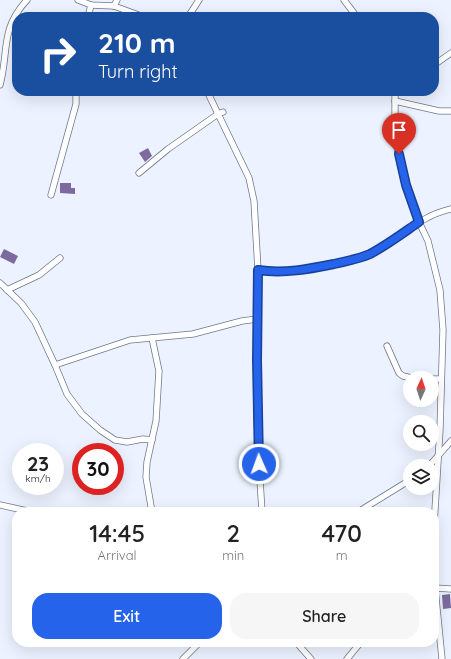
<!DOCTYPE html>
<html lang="en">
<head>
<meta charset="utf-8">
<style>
  :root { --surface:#fff; --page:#f6f6f6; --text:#222; --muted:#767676; --accent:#2563eb }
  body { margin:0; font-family:Quicksand,sans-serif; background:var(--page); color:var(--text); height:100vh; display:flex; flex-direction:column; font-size:15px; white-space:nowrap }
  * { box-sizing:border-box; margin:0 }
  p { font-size:13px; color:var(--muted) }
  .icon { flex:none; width:22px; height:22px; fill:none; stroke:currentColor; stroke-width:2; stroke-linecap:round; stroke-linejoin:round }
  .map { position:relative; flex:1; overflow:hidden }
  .panel { position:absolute; left:12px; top:507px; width:427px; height:140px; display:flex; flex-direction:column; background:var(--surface); border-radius:16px; box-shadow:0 4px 16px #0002 }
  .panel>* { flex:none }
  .banner { position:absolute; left:12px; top:12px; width:427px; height:84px; border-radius:16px; box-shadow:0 4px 16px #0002; background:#1a4fa0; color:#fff; overflow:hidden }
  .needle { width:26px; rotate:3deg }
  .buttons { position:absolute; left:403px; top:371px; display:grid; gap:8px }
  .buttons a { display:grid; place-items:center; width:36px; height:36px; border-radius:50%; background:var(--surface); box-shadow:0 4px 16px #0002; font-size:20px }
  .speed { position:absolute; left:12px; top:443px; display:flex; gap:8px; font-size:20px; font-weight:700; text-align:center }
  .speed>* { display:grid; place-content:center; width:52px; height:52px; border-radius:50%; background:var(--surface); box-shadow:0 4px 16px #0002; line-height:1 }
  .speed small { font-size:10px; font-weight:400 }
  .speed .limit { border:6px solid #d22; background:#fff; color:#111 }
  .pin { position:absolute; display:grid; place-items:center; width:34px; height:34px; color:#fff; margin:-41px -17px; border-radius:50% 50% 50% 0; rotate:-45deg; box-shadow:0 0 4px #0007 }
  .pin .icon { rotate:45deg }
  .me { position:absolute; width:44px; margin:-22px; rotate:358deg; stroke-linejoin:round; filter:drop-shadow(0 0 3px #0008) }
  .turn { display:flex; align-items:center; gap:14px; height:84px; padding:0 20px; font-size:18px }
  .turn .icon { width:52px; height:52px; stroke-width:2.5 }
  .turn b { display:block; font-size:28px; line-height:34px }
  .eta { display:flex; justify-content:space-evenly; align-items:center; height:68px; text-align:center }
  .eta b { font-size:24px; font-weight:600; line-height:28px }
  .cta { display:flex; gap:8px; margin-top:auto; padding:8px 20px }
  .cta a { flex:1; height:46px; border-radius:16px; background:var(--accent); color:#fff; font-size:16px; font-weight:600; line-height:46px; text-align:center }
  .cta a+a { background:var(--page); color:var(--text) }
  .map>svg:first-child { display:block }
  .building { fill:#7d6b9f }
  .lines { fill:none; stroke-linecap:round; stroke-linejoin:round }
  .street-casing { stroke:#6f778a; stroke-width:7 }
  .street { stroke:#fff; stroke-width:5.5 }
  .route-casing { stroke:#184099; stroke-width:10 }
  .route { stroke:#2563eb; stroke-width:7 }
</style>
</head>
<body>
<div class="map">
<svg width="451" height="659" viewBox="0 0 451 659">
  <rect width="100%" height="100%" fill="#ecf2ff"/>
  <g class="building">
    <polygon points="148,148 152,156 145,162 139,153"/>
    <polygon points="60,183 71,183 71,188 75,188 75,194 60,193"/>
    <polygon points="4,249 18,256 14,264 0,257"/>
    <polygon points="450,594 451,608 443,609 442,595"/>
  </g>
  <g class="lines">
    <g class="street-casing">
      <g id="street">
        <polyline points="78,0 91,5 114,6 144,17"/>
        <polyline points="344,0 357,17"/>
        <polyline points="114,6 117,0"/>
        <polyline points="88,17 91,5"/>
        <polyline points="188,17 199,0"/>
        <polyline points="434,65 451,53"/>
        <path d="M0,85C9,51 0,29 27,0"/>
        <polyline points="207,91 249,178 254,201 258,270 257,417 259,464 262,512"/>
        <polyline points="395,91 395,139 406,185 419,222 428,241 440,290 443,330 440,429 434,526"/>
        <polyline points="395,101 439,111 451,111"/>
        <polyline points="139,173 168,149 218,114 223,112"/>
        <polyline points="51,195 76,104 76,91"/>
        <path d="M258,270C284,274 308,270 334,264C345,262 358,259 369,254C399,241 416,217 451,209"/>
        <polyline points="0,283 21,303 35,322 55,365 67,394 82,414 100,430 115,440 127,442 143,439 152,440"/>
        <polyline points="7,290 39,275 60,258"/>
        <polyline points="152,338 159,371 156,421 147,462 146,477 152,512"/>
        <polyline points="387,346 399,373 403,376 412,378"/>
        <polyline points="55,365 130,340 193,334 242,321 257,319"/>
        <polyline points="432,379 441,379"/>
        <polyline points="429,466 451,441"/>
        <polyline points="0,505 32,512"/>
        <polyline points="358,512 410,480"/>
        <polyline points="434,555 435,588 442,659"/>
        <polyline points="435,588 451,589"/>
        <polyline points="296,642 311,659"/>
        <polyline points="183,659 200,642"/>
        <polyline points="347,659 361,642"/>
      </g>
    </g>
    <use href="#street" class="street"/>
  </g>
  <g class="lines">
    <g class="route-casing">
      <path id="route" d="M259,464L257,360L258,270C284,274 309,269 334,264C346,261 359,259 370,254C387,245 403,233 419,222L406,185L399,154"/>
    </g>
    <use href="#route" class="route"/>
  </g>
</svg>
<div class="buttons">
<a><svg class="needle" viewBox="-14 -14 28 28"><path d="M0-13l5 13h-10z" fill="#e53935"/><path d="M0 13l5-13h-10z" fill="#767676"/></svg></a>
<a><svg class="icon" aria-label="search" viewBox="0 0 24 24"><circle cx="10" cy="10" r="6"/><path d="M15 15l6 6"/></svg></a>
<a><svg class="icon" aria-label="layers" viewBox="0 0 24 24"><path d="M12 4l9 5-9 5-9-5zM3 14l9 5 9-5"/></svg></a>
</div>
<div class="speed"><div>23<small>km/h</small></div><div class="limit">30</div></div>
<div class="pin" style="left:399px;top:154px;background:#d93025"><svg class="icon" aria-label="arrive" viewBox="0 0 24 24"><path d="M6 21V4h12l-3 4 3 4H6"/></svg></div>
<svg class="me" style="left:259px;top:464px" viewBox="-20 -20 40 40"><circle r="17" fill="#2563eb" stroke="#fff" stroke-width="3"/><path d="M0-11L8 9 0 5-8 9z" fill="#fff"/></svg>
<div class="banner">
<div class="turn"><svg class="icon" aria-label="right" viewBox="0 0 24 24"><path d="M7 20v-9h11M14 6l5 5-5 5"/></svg><div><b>210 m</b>Turn right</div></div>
</div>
<section class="panel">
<div class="eta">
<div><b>14:45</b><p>Arrival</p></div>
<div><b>2</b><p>min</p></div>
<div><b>470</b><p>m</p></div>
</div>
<div class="cta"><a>Exit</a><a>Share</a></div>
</section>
</div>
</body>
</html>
